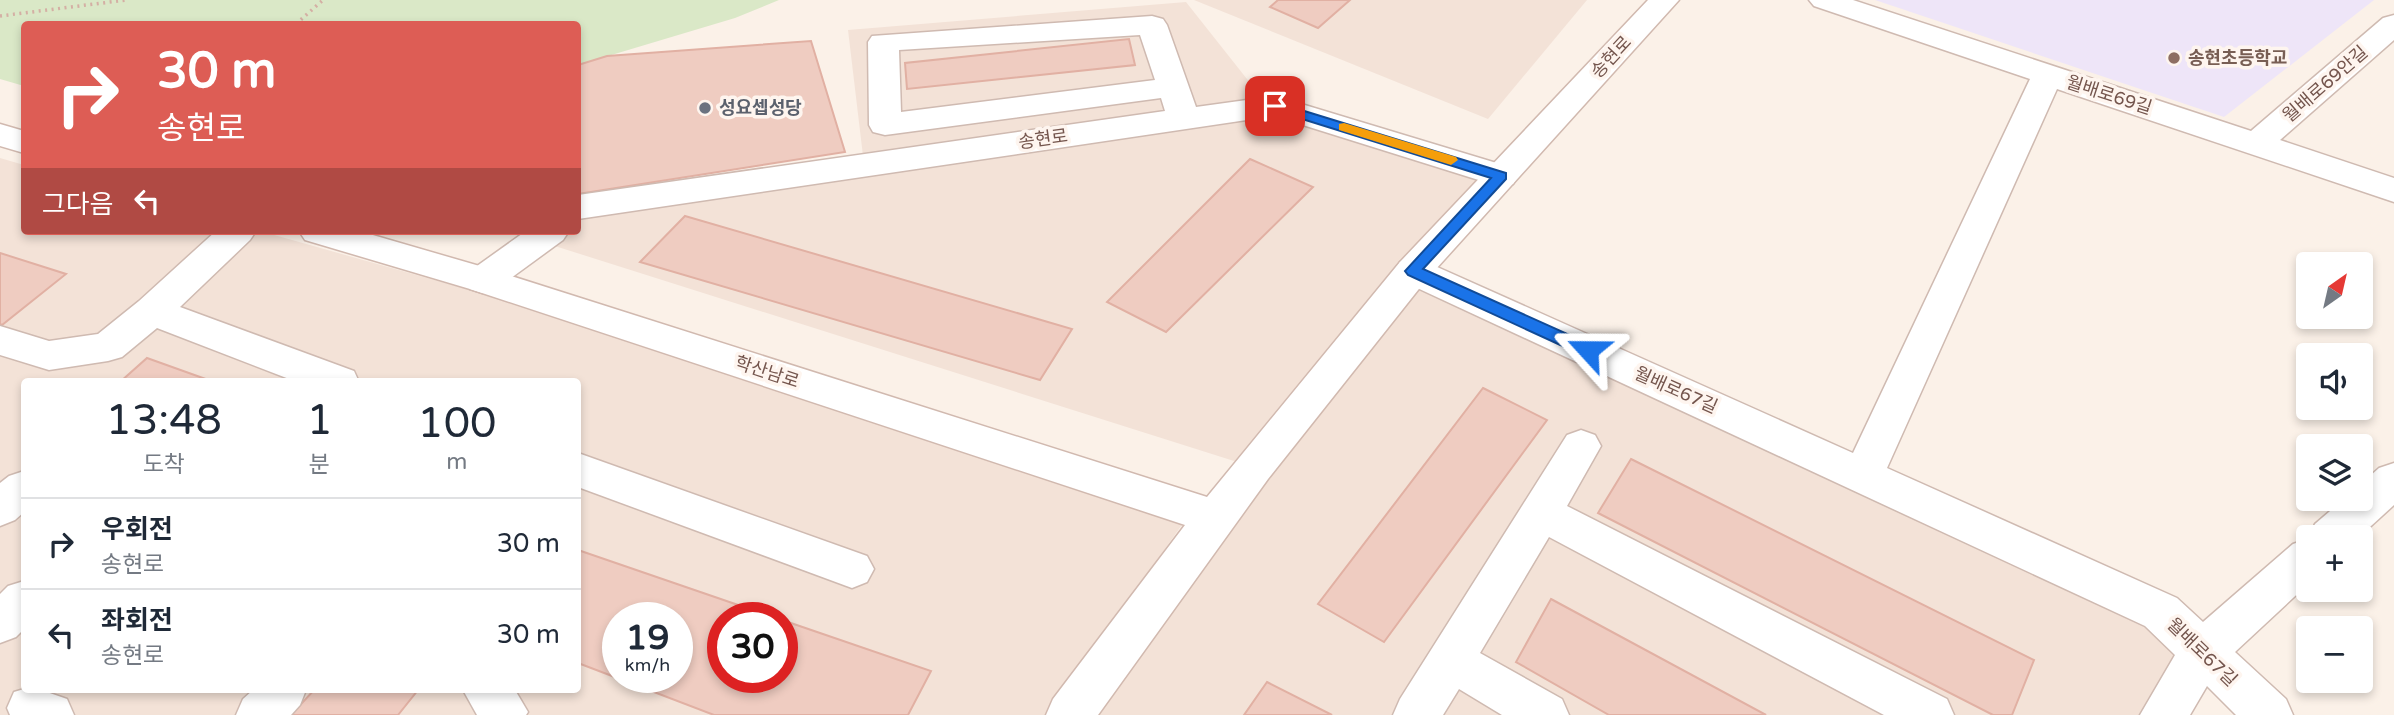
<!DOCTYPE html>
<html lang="ko">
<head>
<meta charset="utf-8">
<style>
  :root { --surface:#fff; --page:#f2f2f3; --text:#1f2937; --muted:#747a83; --line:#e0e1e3 }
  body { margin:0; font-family:"Varela Round","Noto Sans KR",sans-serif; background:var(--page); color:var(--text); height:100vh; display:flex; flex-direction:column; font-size:26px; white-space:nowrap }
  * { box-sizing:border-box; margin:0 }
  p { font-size:23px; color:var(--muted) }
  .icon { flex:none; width:38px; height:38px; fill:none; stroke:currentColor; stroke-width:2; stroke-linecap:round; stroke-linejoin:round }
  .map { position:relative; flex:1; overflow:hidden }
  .drawer { position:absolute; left:21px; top:378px; width:560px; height:315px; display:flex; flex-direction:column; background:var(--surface); border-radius:7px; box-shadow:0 4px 10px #0003 }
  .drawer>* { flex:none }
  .top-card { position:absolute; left:21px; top:21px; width:560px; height:214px; border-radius:7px; box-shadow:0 4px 10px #0003; background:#dd5d55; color:#fff; overflow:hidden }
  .needle { width:46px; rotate:34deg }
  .controls { position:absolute; left:2296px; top:252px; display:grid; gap:14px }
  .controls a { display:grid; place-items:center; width:77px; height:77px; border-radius:7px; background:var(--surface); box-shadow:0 4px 10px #0003; font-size:35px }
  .speed { position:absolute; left:602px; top:602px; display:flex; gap:14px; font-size:35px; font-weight:700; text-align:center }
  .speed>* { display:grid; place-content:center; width:91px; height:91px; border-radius:50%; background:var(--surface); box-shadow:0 4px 10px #0003; line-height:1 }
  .speed small { font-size:18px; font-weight:400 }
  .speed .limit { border:10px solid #d22; background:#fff; color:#111 }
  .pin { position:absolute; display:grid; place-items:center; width:60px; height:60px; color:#fff; margin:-30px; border-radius:14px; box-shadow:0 4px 10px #0006 }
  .me { position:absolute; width:77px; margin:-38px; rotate:294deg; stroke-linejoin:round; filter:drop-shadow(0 0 5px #0008) }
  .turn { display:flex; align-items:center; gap:24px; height:147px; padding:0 21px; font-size:32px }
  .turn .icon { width:91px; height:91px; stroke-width:2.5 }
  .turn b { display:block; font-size:49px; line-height:60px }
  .then { display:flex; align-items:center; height:66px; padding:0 21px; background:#0003; gap:14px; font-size:26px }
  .eta { display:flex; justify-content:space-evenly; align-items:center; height:119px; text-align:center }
  .eta b { font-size:42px; font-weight:600; line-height:49px }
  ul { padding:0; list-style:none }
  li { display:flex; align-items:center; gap:21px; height:91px; padding:0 21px; border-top:2px solid var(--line) }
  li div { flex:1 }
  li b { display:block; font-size:26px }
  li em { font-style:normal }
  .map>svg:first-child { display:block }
  .residential { fill:#f3e2d7; fill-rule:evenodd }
  .education { fill:#eee5f8 }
  .green { fill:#dae8c7 }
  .building { fill:#efccc1; stroke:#e1b0a3; stroke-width:2; fill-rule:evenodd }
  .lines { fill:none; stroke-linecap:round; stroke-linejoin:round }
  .street-casing { stroke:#cfbab1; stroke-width:3 }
  .secondary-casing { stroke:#d1b9af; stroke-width:3 }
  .path { stroke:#d4afa4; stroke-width:3.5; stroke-dasharray:2 4.5; stroke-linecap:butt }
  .street { fill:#fff; fill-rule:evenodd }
  .secondary { fill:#fff; fill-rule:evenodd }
  .route { fill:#1a73e8; stroke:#114b97; stroke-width:2 }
  .slow { fill:#f59e0b }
  .education-dot { fill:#8d6e63; stroke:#fef5ef; stroke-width:2.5 }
  .worship-dot { fill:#6b7280; stroke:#fef5ef; stroke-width:2.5 }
  .labels { text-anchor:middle; stroke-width:7; stroke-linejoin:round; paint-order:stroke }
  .street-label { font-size:18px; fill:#74554d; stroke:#fef5ef }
  .education-label { font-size:18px; font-weight:bold; fill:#785e54; stroke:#fef5ef; text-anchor:start }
  .worship-label { font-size:18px; font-weight:bold; fill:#5b616d; stroke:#fef5ef; text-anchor:start }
</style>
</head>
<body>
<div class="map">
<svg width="2394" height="715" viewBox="0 0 2394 715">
  <rect width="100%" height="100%" fill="#fbf1e8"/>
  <g class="residential">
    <polygon points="1194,0 1587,0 1488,119"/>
    <polygon points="1186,2 1262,98 863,156 848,30"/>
    <polygon points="1275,106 1501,176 1419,273 2202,652 2164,715 1076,715 1253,467 539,241 554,231 578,231 578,215 594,205"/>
    <path d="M0,158L24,165V231H260L1202,496L1049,715H0ZM24,382H578V690H24ZM618,618H677V677H618ZM723,618H782V677H723Z"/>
  </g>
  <polygon class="education" points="1875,0 2374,0 2224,117"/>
  <polygon class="green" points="0,0 779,0 735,18 578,65 578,24 24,24 24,86 0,79"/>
  <g class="building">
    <polygon points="1278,0 1350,0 1318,28 1270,7"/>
    <polygon points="1129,39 1135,65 907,89 905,63"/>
    <polygon points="811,41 845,152 578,194 578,65 607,56"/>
    <polygon points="1250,159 1313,187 1166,332 1107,302"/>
    <polygon points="685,216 1072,329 1040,380 640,262"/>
    <polygon points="0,253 66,274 2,325 0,324"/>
    <polygon points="147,358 214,382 120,382"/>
    <polygon points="1483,388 1547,420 1384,642 1318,604"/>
    <polygon points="1631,459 2034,660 2012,715 1993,715 1598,513"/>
    <path d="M578,550L776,618H723V677H782V620L931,671L908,715H714L578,663ZM618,618H677V677H618Z"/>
    <polygon points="1551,599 1766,715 1609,715 1516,662"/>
    <polygon points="1267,682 1332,715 1244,715"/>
    <polygon points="314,690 418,690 398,715 291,715"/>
  </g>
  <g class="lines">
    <g class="street-casing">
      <g id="street">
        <polygon points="1809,0 1853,0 2251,131 2383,18 2394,15 2394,40 2280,140 2394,178 2394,202 2057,89 1887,468 2177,598 2203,622 2293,544 2308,539 2308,584 2235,652 2286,699 2293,715 2236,715 2207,686 2190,715 2140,715 2175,655 2145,626 1400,280 1395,271 1400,262 1413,258 1426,262 1853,453 2030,79 1814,6"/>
        <path d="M1152,16L1163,19L1167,25L1196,107L1275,96L1513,168L1518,176L1513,184L1501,187L1274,116L578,219V195L1165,111L1161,98L885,135L873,132L869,125L868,42L872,36ZM1140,35L1155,80L901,112L899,50Z"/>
        <polygon points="216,231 256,231 250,240 180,307 354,371 359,382 297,382 157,328 122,357 108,361 49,370 0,355 0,326 49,341 98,334 139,301"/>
        <polygon points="526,231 569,231 563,240 496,289 483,293 470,289 465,280 470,271"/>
        <polygon points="1581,430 1595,435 1601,446 1567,506 1947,699 1954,715 1884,715 1549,537 1480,653 1562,699 1569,715 1502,715 1459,689 1443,715 1393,715 1400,699 1567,435"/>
        <polygon points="578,453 867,556 874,569 867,582 852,588 578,487"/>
        <polygon points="2394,463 2394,505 2359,537 2309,537 2315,524 2344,499 2361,499 2361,484 2379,468"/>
        <polygon points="24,471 24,512 15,520 0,526 0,483 9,476"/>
        <polygon points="24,581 24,629 16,637 0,643 0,594 8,586"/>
        <polygon points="24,689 41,690 67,699 74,715 10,715 7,708 14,692"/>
        <polygon points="253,690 306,690 300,705 291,715 236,715 243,699"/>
        <polygon points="463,690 515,690 528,712 526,715 477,715"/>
      </g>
    </g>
    <g class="secondary-casing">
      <g id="secondary">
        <polygon points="1648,0 1679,0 1426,280 1268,479 1098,715 1046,715 1053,699 1185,525 470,289 305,240 299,231 359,231 483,267 1207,497 1400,262"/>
        <polygon points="0,124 24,131 24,153 0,146"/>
      </g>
    </g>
    <g class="path">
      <polyline points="0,16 126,0"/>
      <polyline points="296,24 323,0"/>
    </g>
    <use href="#street" class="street"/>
    <use href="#secondary" class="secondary"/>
  </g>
  <polygon class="route" points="1275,102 1506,173 1506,179 1423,269 1594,346 1596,350 1594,355 1582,355 1408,275 1405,271 1491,178 1270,109 1268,106"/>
  <polygon class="slow" points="1344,123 1456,157 1458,160 1451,165 1339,130 1339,124"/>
  <circle class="education-dot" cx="2174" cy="58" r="7"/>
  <circle class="worship-dot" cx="705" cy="108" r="7"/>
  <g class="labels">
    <g class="street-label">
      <text transform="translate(1611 57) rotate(-47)" y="6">송현로</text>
      <text transform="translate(2325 84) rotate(-41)" y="6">월배로69안길</text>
      <text transform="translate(2109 95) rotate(18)" y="6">월배로69길</text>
      <text transform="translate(1043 139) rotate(-8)" y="6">송현로</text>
      <text transform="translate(767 372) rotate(18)" y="6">학산남로</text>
      <text transform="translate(1676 390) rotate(24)" y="6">월배로67길</text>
      <text transform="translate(2202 652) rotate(44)" y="6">월배로67길</text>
    </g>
    <g class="education-label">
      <text x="2188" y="64">송현초등학교</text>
    </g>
    <g class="worship-label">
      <text x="719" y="114">성요셉성당</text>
    </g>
  </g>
</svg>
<div class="controls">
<a><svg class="needle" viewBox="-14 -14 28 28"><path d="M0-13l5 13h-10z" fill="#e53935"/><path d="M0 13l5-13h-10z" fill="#747a83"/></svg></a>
<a><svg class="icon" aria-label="sound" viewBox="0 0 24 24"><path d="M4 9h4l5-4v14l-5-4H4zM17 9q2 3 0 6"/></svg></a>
<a><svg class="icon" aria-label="layers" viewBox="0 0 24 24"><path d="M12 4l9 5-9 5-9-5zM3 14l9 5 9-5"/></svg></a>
<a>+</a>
<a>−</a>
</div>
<div class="speed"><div>19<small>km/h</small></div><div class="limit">30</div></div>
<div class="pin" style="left:1275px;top:106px;background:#d93025"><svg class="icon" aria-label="arrive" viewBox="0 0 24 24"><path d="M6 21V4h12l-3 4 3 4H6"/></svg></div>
<svg class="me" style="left:1588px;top:350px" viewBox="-20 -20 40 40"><path d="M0-17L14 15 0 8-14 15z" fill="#1a73e8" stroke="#fff" stroke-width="4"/></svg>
<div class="top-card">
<div class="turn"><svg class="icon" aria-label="right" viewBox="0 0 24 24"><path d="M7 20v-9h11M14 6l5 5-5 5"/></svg><div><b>30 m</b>송현로</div></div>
<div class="then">그다음<svg class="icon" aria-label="left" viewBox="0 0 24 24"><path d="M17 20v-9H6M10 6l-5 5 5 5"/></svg></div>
</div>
<section class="drawer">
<div class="eta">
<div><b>13:48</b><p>도착</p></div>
<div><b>1</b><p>분</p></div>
<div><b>100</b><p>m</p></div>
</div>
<ul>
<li><svg class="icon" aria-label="right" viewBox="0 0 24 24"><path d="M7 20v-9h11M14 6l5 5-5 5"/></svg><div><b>우회전</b><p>송현로</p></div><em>30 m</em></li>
<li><svg class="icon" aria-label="left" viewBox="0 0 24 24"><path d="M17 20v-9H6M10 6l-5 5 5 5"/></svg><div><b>좌회전</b><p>송현로</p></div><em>30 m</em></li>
</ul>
</section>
</div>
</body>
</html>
